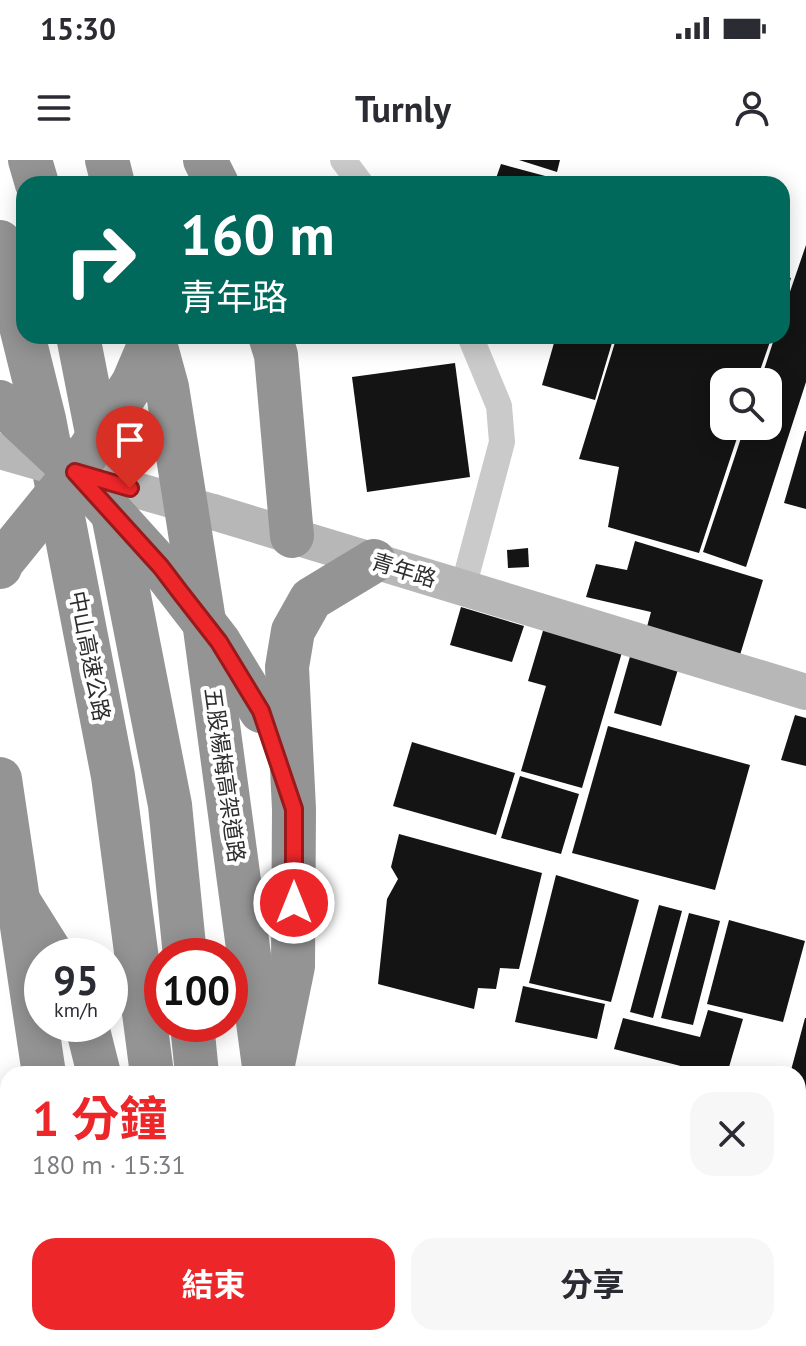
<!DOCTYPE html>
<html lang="zh-TW">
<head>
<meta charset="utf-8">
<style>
  :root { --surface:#fff; --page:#f7f7f7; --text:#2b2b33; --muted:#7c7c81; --accent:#ed2629 }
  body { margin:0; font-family:"PT Sans","Noto Sans TC",sans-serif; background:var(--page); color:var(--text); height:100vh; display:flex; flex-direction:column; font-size:30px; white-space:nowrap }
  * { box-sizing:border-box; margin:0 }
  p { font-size:26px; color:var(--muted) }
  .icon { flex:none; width:44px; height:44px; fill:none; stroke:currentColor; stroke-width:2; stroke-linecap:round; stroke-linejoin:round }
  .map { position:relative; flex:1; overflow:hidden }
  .panel { position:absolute; left:0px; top:906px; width:806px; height:280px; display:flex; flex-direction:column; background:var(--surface); border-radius:24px 24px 0 0; box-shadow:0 4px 20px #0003 }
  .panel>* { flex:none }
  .guide { position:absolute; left:16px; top:16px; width:774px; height:168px; border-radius:24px; box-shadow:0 4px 20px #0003; background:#00695c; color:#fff; overflow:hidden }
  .controls { position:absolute; left:710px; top:208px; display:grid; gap:16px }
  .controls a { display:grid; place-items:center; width:72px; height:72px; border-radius:16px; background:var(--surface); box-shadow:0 4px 20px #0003; font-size:40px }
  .speed { position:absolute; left:24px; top:778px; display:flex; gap:16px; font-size:40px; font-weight:700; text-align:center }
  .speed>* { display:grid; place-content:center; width:104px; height:104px; border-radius:50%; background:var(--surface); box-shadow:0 4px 20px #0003; line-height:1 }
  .speed small { font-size:20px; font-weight:400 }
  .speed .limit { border:12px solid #d22; background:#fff; color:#111 }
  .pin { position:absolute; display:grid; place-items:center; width:68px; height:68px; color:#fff; margin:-82px -34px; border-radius:50% 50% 50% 0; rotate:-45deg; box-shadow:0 0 8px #0007 }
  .pin .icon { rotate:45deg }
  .me { position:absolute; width:88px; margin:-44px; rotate:0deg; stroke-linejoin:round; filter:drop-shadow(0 0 6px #0008) }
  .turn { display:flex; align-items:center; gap:28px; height:168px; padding:0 32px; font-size:36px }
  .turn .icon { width:104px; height:104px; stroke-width:2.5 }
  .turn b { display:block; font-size:56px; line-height:68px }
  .round { display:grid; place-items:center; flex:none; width:84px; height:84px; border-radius:24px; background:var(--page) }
  .headline { display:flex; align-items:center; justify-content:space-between; height:136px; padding:0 32px }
  h1 { font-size:48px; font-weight:700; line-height:60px; color:var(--accent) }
  .cta { display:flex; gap:16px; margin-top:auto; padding:16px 32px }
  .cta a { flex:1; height:92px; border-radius:24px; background:var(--accent); color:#fff; font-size:32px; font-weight:700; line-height:92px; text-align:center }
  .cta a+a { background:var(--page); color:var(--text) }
  .status { display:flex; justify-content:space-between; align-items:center; height:56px; padding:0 40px; background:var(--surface); direction:ltr }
  .status svg { height:22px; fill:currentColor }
  header { display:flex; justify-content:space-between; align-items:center; height:104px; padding:0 32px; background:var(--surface); font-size:36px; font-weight:700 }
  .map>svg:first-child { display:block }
  .building { fill:#141414 }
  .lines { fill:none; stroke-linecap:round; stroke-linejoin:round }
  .street { stroke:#cacaca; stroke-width:26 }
  .secondary { stroke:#b7b7b7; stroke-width:36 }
  .highway { stroke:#949494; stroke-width:44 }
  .secondary-bridge { stroke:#b7b7b7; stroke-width:36 }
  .highway-bridge { stroke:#949494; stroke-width:44 }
  .route-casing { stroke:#9a191b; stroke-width:20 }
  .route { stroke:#ed2629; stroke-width:14 }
  .labels { text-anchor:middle; stroke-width:8; stroke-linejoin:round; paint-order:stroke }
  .street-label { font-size:22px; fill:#2d2d2d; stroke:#fff }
</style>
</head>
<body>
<div class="status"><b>15:30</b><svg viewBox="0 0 49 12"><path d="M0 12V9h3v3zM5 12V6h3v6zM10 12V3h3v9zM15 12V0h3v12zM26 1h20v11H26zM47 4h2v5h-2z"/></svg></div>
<header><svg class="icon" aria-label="menu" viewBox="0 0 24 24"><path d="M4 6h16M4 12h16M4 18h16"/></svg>Turnly<svg class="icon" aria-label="person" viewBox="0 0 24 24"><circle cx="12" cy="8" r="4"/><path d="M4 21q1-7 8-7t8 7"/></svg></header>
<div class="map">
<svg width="806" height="1186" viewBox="0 0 806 1186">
  <rect width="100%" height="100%" fill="#fff"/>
  <g class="building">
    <polygon points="519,0 560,0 557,12"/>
    <polygon points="501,4 560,20 559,24 494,24"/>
    <polygon points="806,85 806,222 746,407 703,392 745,266 768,266 768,222 760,222 775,176 782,176 782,155"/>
    <polygon points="782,115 791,118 783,144 782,144"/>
    <polygon points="556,176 614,176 595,240 542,225"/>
    <polygon points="617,176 772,176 756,222 724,222 724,266 741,266 699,393 608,367 619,307 579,299"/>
    <polygon points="455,203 470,317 367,332 352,217"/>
    <polygon points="805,271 806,271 806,349 784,343"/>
    <polygon points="635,381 763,420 736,508 645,474 651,452 586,437 596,404 627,410"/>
    <polygon points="528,388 529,407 508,408 507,390"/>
    <polygon points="461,447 524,466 512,502 450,485"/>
    <polygon points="545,464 623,489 582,628 521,611 546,526 528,521"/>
    <polygon points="631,493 679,506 661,566 614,553"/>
    <polygon points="795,555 806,558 806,606 781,600"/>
    <polygon points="608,566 750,605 715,730 572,693"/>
    <polygon points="412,582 515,613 496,675 393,646"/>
    <polygon points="520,616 579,634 561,694 501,678"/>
    <polygon points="399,674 542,713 519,809 500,808 496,829 478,828 474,849 378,824 387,739 398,719 391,707"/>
    <polygon points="556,715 639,740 611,842 529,823"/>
    <polygon points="659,745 682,751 653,858 630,852"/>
    <polygon points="689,753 720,761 693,865 661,858"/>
    <polygon points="729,760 805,781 783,862 707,844"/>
    <polygon points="523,826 605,844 597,879 515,862"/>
    <polygon points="708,850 743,859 727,914 712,914 614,889 623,858 700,877"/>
    <polygon points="805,858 806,858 806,941 798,939 798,914 790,914"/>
    <polygon points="798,1037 806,1039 806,1081 798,1079"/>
    <polygon points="3,1040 8,1040 8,1157 0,1156 0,1058"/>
    <polygon points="798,1087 806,1089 806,1107 799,1132"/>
    <polygon points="806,1139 806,1186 790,1186 793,1178 798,1178 798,1162"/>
    <rect x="373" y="1178" width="62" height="8"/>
    <polygon points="618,1178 686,1178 684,1186 615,1186"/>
    <polygon points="692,1178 738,1178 736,1186 690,1186"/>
    <polygon points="742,1178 785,1178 783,1186 740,1186"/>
  </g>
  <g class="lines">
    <g class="street">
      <polyline points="343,0 361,24"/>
      <polyline points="463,428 502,282 499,246 470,176"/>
      <polyline points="798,1025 806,1027"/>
      <polyline points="0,1175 8,1176"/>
      <polyline points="526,1186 526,1178"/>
    </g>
    <polyline class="secondary" points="213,352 806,532"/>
    <g class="highway">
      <polyline points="30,0 37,24"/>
      <polyline points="107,0 113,24"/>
      <polyline points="205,0 217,24"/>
      <polyline points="0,82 44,259 113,616 152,914"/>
      <polyline points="78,176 170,645 185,796"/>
      <polyline points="270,176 276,195 292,376"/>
      <polyline points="14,734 53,796"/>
      <polyline points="85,864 89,874 99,914"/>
      <polyline points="192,864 197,914"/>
      <polyline points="271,914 293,806 294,649 287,507 293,471 311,439 374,401"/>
      <polyline points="62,1178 63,1186"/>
      <polyline points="138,1178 139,1186"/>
      <polyline points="213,1178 214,1186"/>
      <polyline points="282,1178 282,1186"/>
    </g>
    <polyline class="secondary-bridge" points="0,291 213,352"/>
    <g class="highway-bridge">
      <polyline points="153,176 167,227 204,461 265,914"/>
      <polyline points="0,242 75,312 161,407 219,482 261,551"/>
      <polyline points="0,407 2,402 75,312 133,223 153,176"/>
      <polyline points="0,619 44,914"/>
    </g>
  </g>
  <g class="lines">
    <g class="route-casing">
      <polyline id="route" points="130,328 75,312 161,407 180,432 219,482 261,551 294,649 294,743"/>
    </g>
    <use href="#route" class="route"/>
  </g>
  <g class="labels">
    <g class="street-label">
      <text transform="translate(404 410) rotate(17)" y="8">青年路</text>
      <text transform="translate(90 496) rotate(79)" y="8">中山高速公路</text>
      <text transform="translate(225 615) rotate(82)" y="8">五股楊梅高架道路</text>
    </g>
  </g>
</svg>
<div class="controls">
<a><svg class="icon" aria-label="search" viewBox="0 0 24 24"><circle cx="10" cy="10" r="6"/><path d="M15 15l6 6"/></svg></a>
</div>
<div class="speed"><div>95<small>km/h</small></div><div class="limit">100</div></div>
<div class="pin" style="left:130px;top:328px;background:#d93025"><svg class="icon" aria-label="arrive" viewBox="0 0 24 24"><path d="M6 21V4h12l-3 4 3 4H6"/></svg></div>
<svg class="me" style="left:294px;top:743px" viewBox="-20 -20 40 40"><circle r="17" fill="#ed2629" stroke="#fff" stroke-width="3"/><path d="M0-11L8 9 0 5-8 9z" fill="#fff"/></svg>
<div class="guide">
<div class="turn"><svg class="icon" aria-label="right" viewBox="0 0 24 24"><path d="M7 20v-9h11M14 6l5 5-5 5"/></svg><div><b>160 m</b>青年路</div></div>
</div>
<section class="panel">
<div class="headline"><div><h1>1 分鐘</h1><p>180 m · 15:31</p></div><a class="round"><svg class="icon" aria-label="close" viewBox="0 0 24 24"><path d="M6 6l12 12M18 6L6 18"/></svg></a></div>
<div class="cta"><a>結束</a><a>分享</a></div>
</section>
</div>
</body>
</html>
